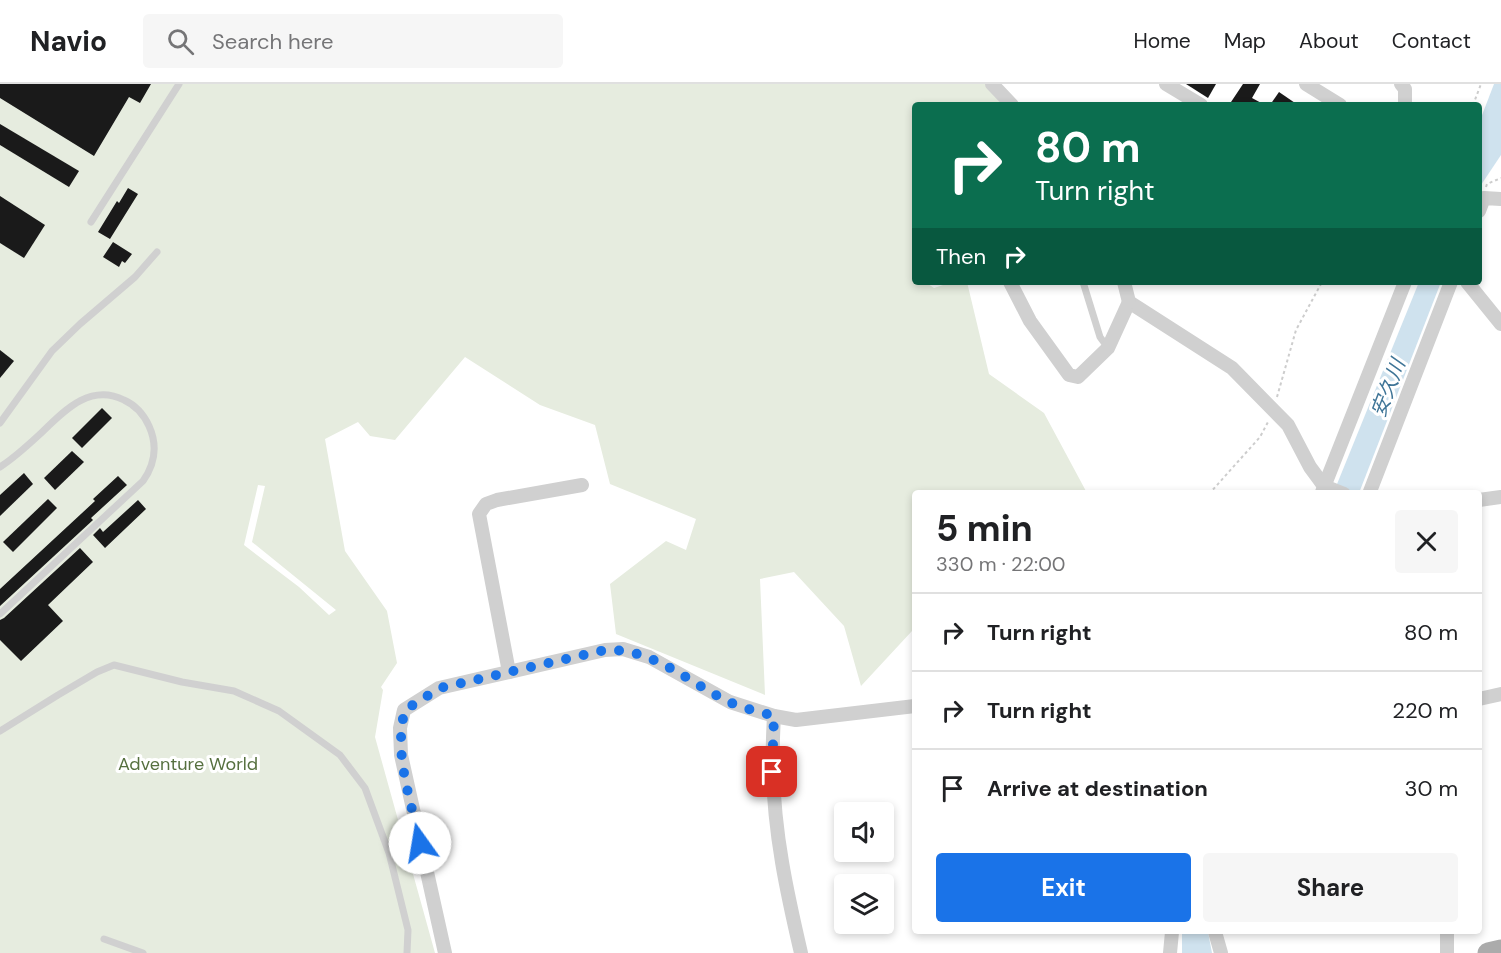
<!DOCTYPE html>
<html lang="en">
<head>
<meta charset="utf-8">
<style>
  :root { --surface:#fff; --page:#f6f6f6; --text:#202124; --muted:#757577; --line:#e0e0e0; --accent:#1a73e8 }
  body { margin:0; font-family:"DM Sans","Noto Sans JP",sans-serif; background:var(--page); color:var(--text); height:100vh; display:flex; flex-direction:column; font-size:22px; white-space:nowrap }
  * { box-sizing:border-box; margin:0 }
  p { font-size:20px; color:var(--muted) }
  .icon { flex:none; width:33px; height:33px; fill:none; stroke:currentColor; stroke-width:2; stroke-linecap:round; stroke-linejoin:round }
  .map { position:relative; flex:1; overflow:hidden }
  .sheet { position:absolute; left:912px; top:406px; width:570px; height:444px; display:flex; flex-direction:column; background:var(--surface); border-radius:6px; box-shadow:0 3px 9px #0003 }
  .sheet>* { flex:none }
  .banner { position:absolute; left:912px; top:18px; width:570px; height:183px; border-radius:6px; box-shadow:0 3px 9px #0003; background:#0b6e4f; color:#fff; overflow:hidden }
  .buttons { position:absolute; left:834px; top:718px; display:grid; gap:12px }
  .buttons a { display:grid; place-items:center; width:60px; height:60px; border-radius:6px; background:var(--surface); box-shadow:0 3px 9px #0003; font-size:30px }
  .pin { position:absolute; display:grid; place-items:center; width:51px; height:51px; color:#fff; margin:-26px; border-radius:12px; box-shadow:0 3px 9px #0006 }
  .me { position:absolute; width:66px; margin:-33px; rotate:347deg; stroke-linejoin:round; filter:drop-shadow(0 0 4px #0008) }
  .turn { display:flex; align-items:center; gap:21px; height:126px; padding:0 24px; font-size:27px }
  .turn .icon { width:78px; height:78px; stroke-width:2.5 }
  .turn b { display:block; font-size:42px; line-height:51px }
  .then { display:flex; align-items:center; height:57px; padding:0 24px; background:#0003; gap:12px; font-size:22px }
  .round { display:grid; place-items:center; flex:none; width:63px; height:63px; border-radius:6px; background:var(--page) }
  .summary { display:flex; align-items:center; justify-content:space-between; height:102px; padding:0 24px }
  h1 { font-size:36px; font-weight:700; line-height:45px }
  .action { display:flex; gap:12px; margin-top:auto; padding:12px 24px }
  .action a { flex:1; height:69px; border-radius:6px; background:var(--accent); color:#fff; font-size:24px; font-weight:700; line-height:69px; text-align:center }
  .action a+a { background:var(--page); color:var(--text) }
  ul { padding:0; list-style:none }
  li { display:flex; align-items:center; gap:18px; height:78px; padding:0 24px; border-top:2px solid var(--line) }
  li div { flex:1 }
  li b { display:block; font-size:22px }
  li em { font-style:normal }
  header { display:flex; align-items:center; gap:36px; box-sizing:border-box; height:84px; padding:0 30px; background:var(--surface); border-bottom:2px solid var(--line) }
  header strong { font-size:28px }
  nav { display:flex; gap:33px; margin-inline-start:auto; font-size:21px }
  .search { width:420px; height:54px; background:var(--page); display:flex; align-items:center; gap:15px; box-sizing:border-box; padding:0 21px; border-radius:6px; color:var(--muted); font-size:22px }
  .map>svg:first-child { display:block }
  .green { fill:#e6ecdf; fill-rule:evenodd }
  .water { fill:#cfe2ee }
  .building { fill:#1a1a1a }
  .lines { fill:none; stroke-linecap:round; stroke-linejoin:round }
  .path { stroke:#cdcdcd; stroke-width:2; stroke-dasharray:3 3; stroke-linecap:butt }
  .lane { stroke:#d0d0d0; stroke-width:7 }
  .street { stroke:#d0d0d0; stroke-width:14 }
  .primary { stroke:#ababab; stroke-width:21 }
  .route { stroke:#1a73e8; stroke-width:10; stroke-dasharray:0 18 }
  .labels { text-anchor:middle; stroke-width:6; stroke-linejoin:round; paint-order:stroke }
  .park-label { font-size:18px; fill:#56703f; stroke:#fff }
  .water-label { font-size:20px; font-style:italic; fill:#3f7597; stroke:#fff }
</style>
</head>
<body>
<header>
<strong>Navio</strong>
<div class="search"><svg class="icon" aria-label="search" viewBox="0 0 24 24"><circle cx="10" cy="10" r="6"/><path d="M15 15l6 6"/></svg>Search here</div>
<nav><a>Home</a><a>Map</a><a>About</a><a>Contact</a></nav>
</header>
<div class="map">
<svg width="1501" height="869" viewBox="0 0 1501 869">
  <rect width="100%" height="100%" fill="#fff"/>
  <path class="green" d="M0,0H986L1002,21H915V163H913L912,188L915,191V198H925L934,204L952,198H967L989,290L1044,329L1087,409L915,410V548L912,547L861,602L844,542L794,488L760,495L765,611L616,550L610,500L666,457L686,466L696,435L610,400L595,341L540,321L465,273L395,356L370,352L358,338L325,355L345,467L387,527L397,579L381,603L383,606L375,653L435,869H0ZM258,401L265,402L252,458L336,526L329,531L299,503L244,461Z"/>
  <g class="water">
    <polygon points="1494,0 1501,0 1501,71 1479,104 1479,39"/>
    <polygon points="1419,198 1441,198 1359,409 1333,410"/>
    <polygon points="1182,848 1208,848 1212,869 1182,869"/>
  </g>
  <g class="building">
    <polygon points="0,0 151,0 140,19 129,13 94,72 0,14"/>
    <polygon points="1186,0 1216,0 1208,14"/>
    <polygon points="1243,0 1260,0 1252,14 1265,21 1229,21"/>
    <polygon points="1279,8 1298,21 1270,21"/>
    <polygon points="0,40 79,87 69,103 0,61"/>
    <polygon points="128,104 138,110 110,155 98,148 117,117 119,119"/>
    <polygon points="0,112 45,141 24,174 0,159"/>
    <polygon points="113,158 132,170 125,179 122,177 119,183 103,173"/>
    <polygon points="0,266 14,277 0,294"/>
    <polygon points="102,324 112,334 82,364 72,354"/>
    <polygon points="72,367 84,378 55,406 44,394"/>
    <polygon points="24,389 33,400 0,432 0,411"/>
    <polygon points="118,392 127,401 91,434 93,436 0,522 0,505 95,417 93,415"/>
    <polygon points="48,415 57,424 13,468 3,458"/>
    <polygon points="138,416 146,425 105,464 93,451 100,444 103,448"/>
    <polygon points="80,464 93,478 48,521 63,537 21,577 0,556 0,536 4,534"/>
  </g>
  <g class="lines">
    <g class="path">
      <polyline points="1473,21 1481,0"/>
      <polyline points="1486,103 1487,100 1501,94"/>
      <polyline points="1277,313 1296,246 1322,198"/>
      <polyline points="1209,410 1260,353 1268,338"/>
    </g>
    <g class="lane">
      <polyline points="91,138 179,0"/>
      <polyline points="1083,198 1100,253 1108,264"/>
      <polyline points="0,339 52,267 80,240 135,193 157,168"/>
      <path d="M0,383C14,374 26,363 39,351C62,329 89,298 124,316C135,321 144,331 149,342C158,362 155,380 143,397L0,530"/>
      <polyline points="0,647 58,611 97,588 114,581 182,598 234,607 279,627 340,671 365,704 389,769 408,846 407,869"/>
      <polyline points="104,855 143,869"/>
    </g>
    <g class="street">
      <polyline points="992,0 1012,21"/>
      <polyline points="1166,0 1201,21"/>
      <polyline points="1306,0 1340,21"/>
      <polyline points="1401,0 1405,5 1405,21"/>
      <polyline points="1479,127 1484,114 1501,115"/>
      <polyline points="1010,198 1030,237 1069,291 1078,293 1108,264 1129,218 1232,284 1288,341 1310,383 1324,402 1344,410"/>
      <polyline points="1124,198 1129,218"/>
      <polyline points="1467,198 1501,240"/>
      <polyline points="1322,408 1405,198"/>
      <polyline points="1369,410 1451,198"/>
      <polyline points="1479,416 1501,413"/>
      <polyline points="509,588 479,430 486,420 497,416 582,401"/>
      <polyline points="1479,615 1501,610"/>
      <path d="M774,632C773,650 772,669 773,687C774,749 787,809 801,869"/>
      <polyline points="1215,848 1221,869"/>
      <polyline points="1447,848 1447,869"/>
      <polyline points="445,869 401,671 400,644 404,626 439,604 605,566 623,565 649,573 730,618 774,632 796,636 915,622"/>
      <polyline points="1170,869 1172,848"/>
    </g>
    <polyline class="primary" points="1488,869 1501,866"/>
  </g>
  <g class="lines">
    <path class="route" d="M420,759C411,716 393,669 405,626L440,604L605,566C653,564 688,598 729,618C743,624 759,628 774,632L772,688"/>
  </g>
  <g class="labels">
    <g class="park-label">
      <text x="188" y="686">Adventure World</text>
    </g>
    <g class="water-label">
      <text transform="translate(1388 304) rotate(-69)" y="7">安久川</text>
    </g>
  </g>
</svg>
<div class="buttons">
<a><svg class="icon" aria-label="sound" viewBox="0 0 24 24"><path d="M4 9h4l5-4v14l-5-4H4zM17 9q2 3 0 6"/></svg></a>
<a><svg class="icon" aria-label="layers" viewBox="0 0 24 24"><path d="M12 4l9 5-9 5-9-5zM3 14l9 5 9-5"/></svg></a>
</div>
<div class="pin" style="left:772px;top:688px;background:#d93025"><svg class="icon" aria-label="arrive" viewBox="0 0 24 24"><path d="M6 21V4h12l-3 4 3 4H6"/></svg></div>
<svg class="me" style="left:420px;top:759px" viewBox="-20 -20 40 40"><circle r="19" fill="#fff"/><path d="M0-13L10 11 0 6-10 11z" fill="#1a73e8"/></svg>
<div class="banner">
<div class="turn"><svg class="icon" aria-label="right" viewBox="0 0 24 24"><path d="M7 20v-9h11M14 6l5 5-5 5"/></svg><div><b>80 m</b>Turn right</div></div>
<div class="then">Then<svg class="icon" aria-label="right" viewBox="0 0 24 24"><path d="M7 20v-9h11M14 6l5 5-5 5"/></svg></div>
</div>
<section class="sheet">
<div class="summary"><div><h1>5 min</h1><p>330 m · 22:00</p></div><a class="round"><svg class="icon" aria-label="close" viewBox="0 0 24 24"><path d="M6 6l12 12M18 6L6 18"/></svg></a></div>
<ul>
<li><svg class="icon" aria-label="right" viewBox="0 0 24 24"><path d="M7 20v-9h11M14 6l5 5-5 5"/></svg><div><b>Turn right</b></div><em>80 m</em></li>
<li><svg class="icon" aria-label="right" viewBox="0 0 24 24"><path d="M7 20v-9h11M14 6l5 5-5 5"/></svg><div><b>Turn right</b></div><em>220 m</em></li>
<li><svg class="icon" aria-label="arrive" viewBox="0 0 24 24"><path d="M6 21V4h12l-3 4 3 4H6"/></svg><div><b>Arrive at destination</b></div><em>30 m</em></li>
</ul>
<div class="action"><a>Exit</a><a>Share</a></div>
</section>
</div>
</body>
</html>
